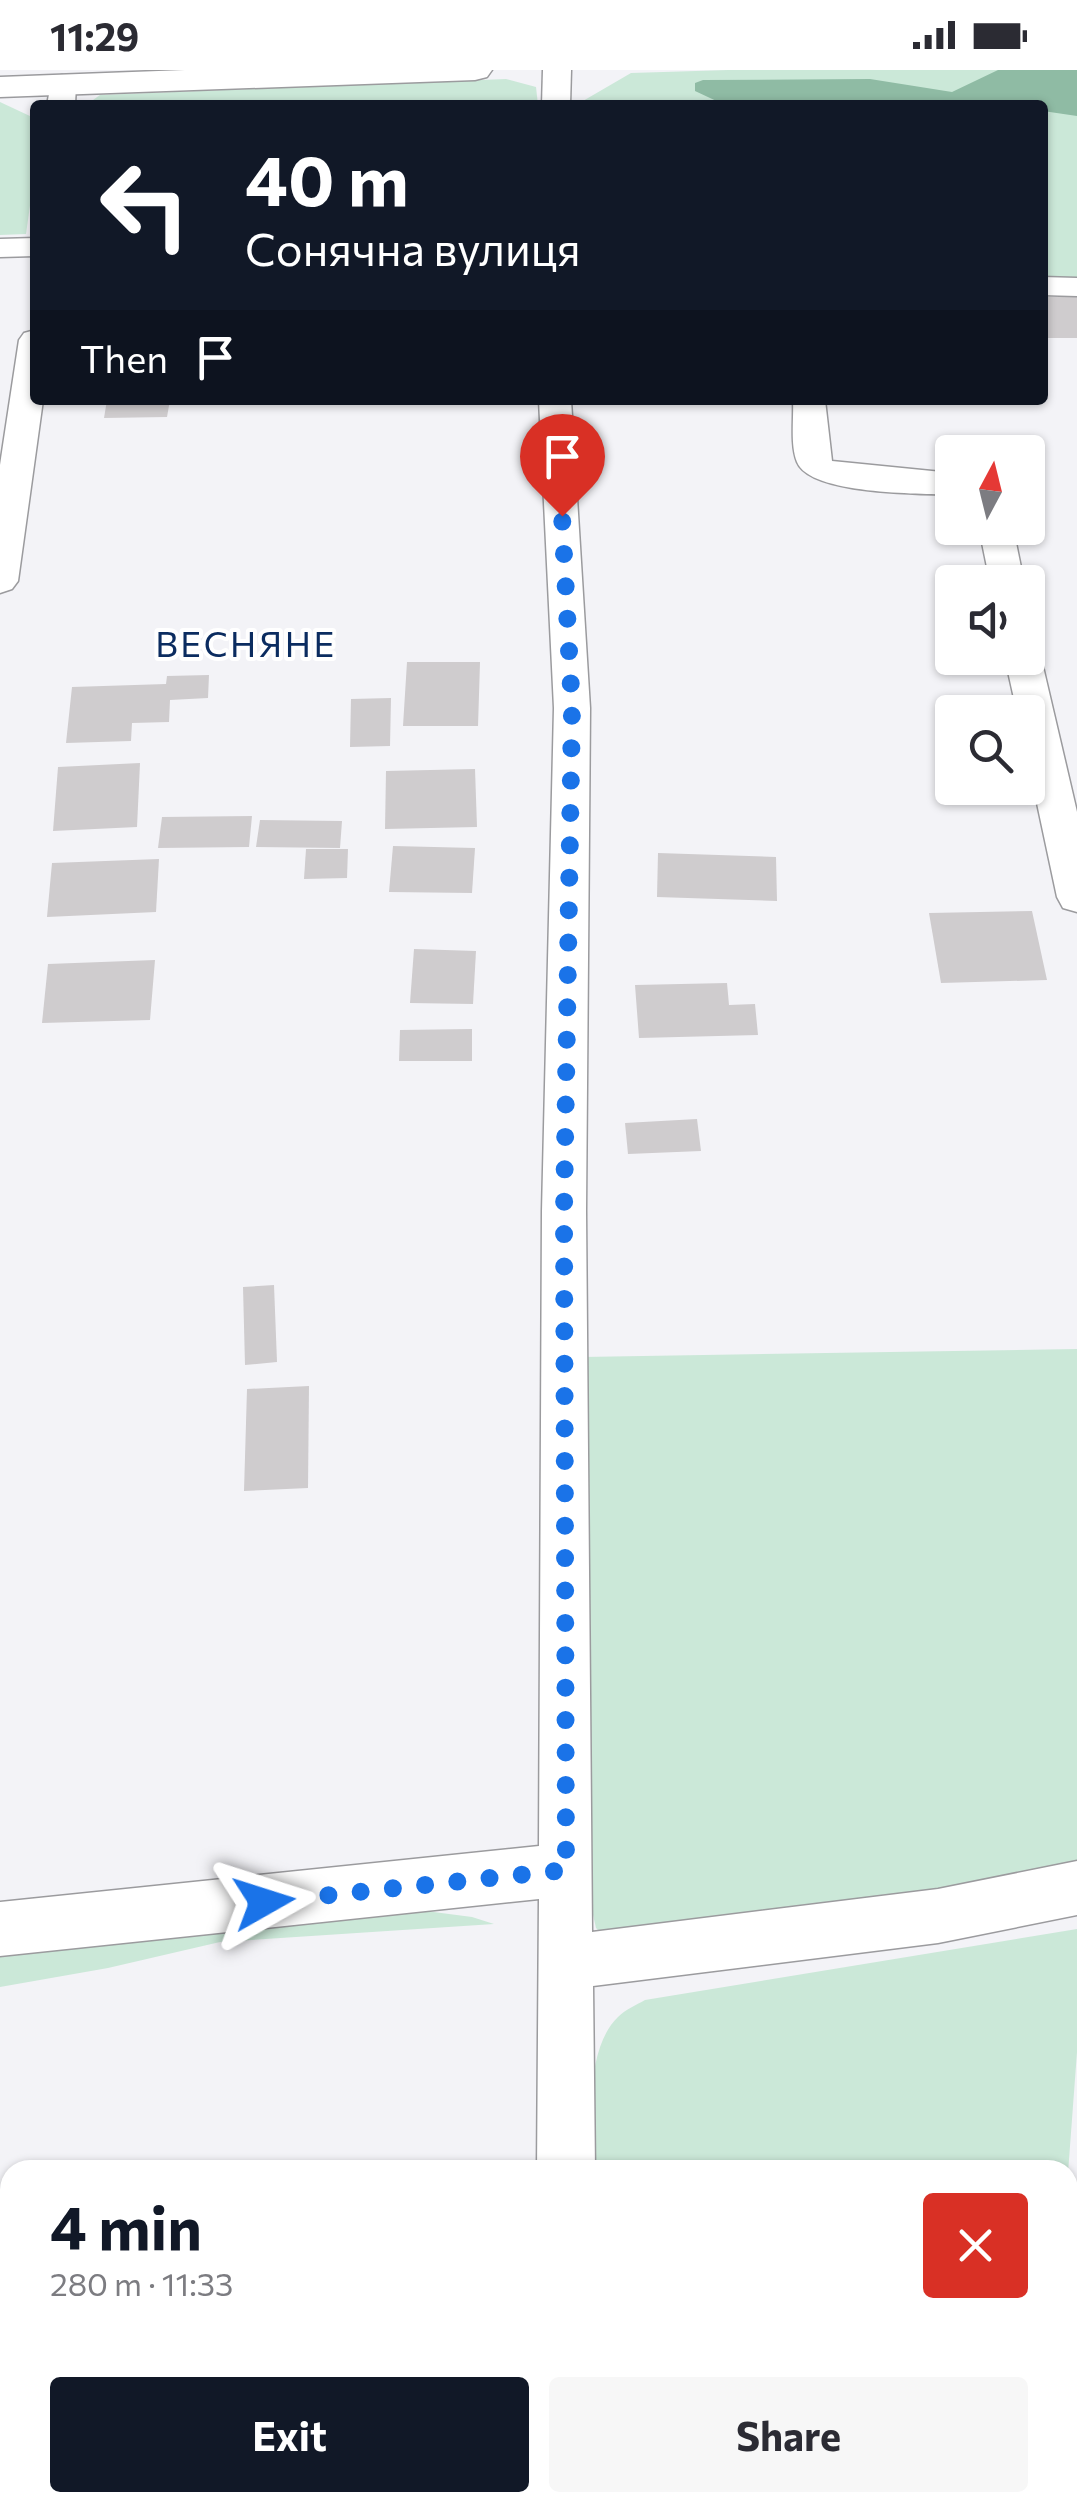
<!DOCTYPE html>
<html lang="en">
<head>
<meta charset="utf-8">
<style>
  :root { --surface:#fff; --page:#f7f7f7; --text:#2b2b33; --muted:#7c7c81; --accent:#111827 }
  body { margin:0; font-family:Commissioner,sans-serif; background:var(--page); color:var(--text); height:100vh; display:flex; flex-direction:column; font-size:38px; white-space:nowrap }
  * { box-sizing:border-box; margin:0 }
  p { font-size:32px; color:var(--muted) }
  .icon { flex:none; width:55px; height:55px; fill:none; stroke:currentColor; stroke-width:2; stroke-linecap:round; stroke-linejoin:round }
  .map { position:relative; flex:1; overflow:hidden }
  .details { position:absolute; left:0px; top:2090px; width:1078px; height:352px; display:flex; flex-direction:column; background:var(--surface); border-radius:30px 30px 0 0; box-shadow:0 2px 8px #0004 }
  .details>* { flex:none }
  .guide { position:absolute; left:30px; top:30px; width:1018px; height:305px; border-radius:10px; box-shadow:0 2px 8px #0004; background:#111827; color:#fff; overflow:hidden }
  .needle { width:65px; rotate:7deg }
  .tools { position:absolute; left:935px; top:365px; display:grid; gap:20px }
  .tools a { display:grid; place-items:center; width:110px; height:110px; border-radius:10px; background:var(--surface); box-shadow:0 2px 8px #0004; font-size:50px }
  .pin { position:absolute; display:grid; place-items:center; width:85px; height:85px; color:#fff; margin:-102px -42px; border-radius:50% 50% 50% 0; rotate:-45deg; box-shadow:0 0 10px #0007 }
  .pin .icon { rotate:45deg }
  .me { position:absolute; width:110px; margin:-55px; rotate:84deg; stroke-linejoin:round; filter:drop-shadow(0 0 8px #0008) }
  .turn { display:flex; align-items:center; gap:35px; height:210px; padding:0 50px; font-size:45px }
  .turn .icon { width:130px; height:130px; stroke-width:2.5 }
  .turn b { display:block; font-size:70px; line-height:85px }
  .then { display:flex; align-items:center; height:95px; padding:0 50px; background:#0003; gap:20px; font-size:38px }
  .round { display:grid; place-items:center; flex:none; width:105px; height:105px; border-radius:10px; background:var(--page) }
  .overview { display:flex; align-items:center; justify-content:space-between; height:170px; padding:0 50px }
  h1 { font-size:60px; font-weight:700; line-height:75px; color:var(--accent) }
  .button { display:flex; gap:20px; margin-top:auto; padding:20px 50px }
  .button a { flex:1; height:115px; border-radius:10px; background:var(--accent); color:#fff; font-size:40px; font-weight:700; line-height:115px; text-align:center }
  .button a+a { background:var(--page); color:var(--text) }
  .status { display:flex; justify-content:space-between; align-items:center; height:70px; padding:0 50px; background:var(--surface); direction:ltr }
  .status svg { height:28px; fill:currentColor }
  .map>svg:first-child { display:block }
  .green { fill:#cbe8d8 }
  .forest { fill:#8fbba4 }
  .building { fill:#cfccce }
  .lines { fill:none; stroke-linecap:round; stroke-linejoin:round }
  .minor-casing { stroke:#9b9b9e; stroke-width:3 }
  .trunk-casing { stroke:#9b9b9e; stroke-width:3 }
  .minor { fill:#fff; fill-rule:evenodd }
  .trunk { fill:#fff; fill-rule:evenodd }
  .route { stroke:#1a73e8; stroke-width:18; stroke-dasharray:0 32.4 }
  .labels { text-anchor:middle; stroke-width:8; stroke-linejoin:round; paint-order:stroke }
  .quarter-label { font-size:35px; letter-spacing:2.5px; fill:#0b2c60; stroke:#fff }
</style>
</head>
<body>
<div class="status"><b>11:29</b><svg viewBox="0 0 49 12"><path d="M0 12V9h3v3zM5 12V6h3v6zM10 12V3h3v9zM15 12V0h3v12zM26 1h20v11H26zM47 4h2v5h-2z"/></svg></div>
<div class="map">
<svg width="1077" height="2441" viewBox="0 0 1077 2441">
  <rect width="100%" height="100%" fill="#f3f3f7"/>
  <g class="green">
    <polygon points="728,0 1077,0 1077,213 1043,213 1042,35 576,35 631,3"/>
    <polygon points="506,9 536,17 538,35 86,35 100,25"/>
    <polygon points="0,32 32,47 35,53 35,100 26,164 0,165"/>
    <polygon points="1077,1279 1077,1810 605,1867 596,1858 589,1827 582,1287"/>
    <polygon points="426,1841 472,1847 494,1854 220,1872 108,1898 0,1917 0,1871"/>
    <path d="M1077,1859V1982L1068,2103V2100H589C590,2059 585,1978 618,1947C625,1940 636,1935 645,1930Z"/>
    <polygon points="1077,2166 1077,2441 1058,2441 1059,2433 1068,2432 1068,2305"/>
    <polygon points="582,2432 1042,2433 1041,2441 582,2441"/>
  </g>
  <polygon class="forest" points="998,0 1077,0 1077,46 1043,41 1042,35 725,35 695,21 695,13 703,10 870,9 952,22"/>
  <g class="building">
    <rect x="1042" y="227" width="35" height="41"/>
    <polygon points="107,330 170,330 167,347 104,348"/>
    <polygon points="407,592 480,592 478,656 403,656"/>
    <polygon points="209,605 208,628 170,630 169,652 132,653 131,671 66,673 72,617 166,614 167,606"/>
    <polygon points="391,628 390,676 350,677 351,629"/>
    <polygon points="140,693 137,757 53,761 58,697"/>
    <polygon points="475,699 477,757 385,759 386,701"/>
    <polygon points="252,746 249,777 158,778 162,747"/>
    <polygon points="260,750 342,751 340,778 256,777"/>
    <polygon points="393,776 475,778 472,823 389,822"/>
    <polygon points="306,779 348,779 347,808 304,809"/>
    <polygon points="658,783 776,787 777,831 657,827"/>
    <polygon points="159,789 156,842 47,847 52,793"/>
    <polygon points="1032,841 1047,910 941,913 929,843"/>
    <polygon points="414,879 476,881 473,934 410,933"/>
    <polygon points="155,890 150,950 42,953 48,894"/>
    <polygon points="727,913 729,935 755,934 758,965 639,968 635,915"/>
    <polygon points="472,959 472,991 399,991 400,960"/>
    <polygon points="697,1049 701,1081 628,1084 625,1053"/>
    <polygon points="274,1215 277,1292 245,1295 243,1217"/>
    <polygon points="309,1316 308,1418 244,1421 247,1319"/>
  </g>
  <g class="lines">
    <g class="minor-casing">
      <g id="minor">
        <polygon points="543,0 571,0 570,35 542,35"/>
        <polygon points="62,5 72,8 76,14 75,35 47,35 52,8"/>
        <polygon points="35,168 35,186 0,187 0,169"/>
        <polygon points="1042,207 1077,208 1077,226 1042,225"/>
        <polygon points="35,260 35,330 43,330 18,511 12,519 0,523 0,395 19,270 24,263"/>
        <polygon points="539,330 571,330 590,638 586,1141 592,1862 938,1819 1077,1791 1077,1845 938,1873 593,1916 595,2100 537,2100 539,1829 0,1886 0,1832 539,1776 542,1141 554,638"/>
        <path d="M793,330H825L832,391L952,403V425C920,423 810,425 797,392C790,375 794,348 793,330Z"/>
        <polygon points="979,458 1013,458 1024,512 990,512"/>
        <polygon points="1028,577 1036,579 1041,588 1077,742 1077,842 1063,838 1057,827 1028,691 1028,642 1017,642 1005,588 1028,588"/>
        <rect x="534" y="2432" width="62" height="9"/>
      </g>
    </g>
    <g class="trunk-casing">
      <polygon id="trunk" points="185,0 492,0 487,7 475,10 0,27 0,7"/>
    </g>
    <use href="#minor" class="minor"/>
    <use href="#trunk" class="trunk"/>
  </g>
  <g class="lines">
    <polyline class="route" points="264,1832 566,1800 564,1141 572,638 562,446"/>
  </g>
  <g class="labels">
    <g class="quarter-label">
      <text x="246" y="587">ВЕСНЯНЕ</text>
    </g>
  </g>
</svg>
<div class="tools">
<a><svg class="needle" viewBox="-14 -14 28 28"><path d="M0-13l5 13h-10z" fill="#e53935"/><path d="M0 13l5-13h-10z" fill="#7c7c81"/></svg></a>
<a><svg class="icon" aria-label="sound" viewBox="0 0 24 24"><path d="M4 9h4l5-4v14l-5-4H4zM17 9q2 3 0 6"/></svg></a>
<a><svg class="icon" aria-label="search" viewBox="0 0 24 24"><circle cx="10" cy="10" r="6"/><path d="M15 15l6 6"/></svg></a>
</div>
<div class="pin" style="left:562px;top:446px;background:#d93025"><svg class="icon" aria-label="arrive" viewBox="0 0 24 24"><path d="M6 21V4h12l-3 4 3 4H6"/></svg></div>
<svg class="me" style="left:264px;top:1832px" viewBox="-20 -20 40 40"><path d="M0-17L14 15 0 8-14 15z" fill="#1a73e8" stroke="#fff" stroke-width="4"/></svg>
<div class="guide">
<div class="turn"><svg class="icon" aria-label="left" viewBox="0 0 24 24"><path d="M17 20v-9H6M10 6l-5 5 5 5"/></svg><div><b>40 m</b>Сонячна вулиця</div></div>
<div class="then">Then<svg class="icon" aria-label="arrive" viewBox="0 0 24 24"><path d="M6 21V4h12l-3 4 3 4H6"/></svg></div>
</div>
<section class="details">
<div class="overview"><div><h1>4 min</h1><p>280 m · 11:33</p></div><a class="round" style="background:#d93025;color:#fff"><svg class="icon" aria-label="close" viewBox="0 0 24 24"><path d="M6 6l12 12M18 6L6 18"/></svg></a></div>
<div class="button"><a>Exit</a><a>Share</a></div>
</section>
</div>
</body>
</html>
